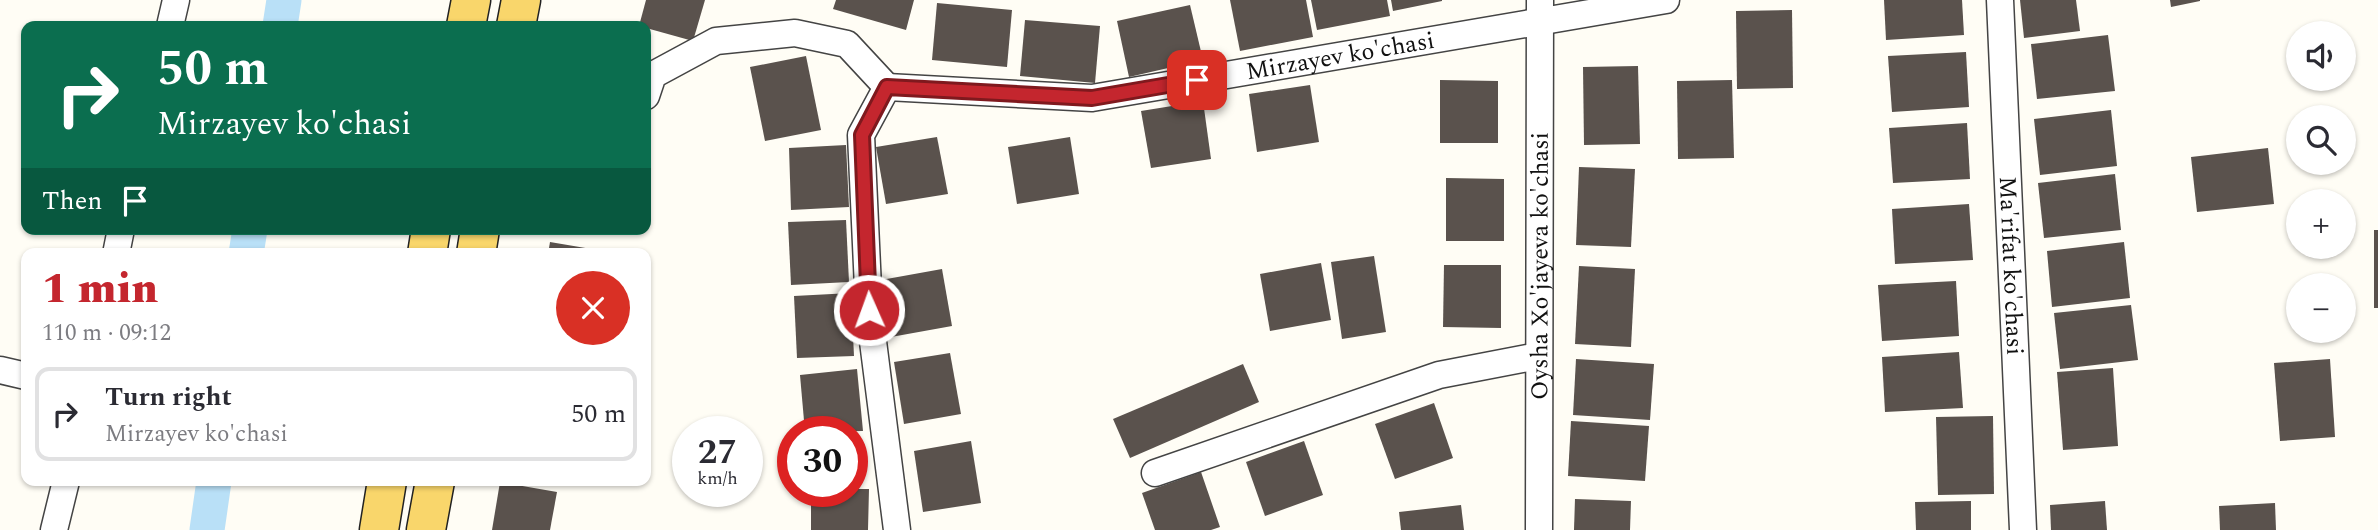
<!DOCTYPE html>
<html lang="en">
<head>
<meta charset="utf-8">
<style>
  :root { --surface:#fff; --page:#f2f2f3; --text:#2b2b33; --muted:#7c7c81; --line:#e1e1e2; --accent:#c4262e }
  body { margin:0; font-family:Spectral,serif; background:var(--page); color:var(--text); height:100vh; display:flex; flex-direction:column; font-size:26px; white-space:nowrap }
  * { box-sizing:border-box; margin:0 }
  p { font-size:23px; color:var(--muted) }
  .icon { flex:none; width:38px; height:38px; fill:none; stroke:currentColor; stroke-width:2; stroke-linecap:round; stroke-linejoin:round }
  .map { position:relative; flex:1; overflow:hidden }
  .side { position:absolute; left:21px; top:248px; width:630px; height:238px; display:flex; flex-direction:column; background:var(--surface); border-radius:14px; box-shadow:0 2px 5px #0004 }
  .side>* { flex:none }
  .banner { position:absolute; left:21px; top:21px; width:630px; height:214px; border-radius:14px; box-shadow:0 2px 5px #0004; background:#0b6e4f; color:#fff; overflow:hidden }
  .fabs { position:absolute; left:2286px; top:21px; display:grid; gap:14px }
  .fabs a { display:grid; place-items:center; width:70px; height:70px; border-radius:50%; background:var(--surface); box-shadow:0 2px 5px #0004; font-size:35px }
  .speed { position:absolute; left:672px; top:416px; display:flex; gap:14px; font-size:35px; font-weight:700; text-align:center }
  .speed>* { display:grid; place-content:center; width:91px; height:91px; border-radius:50%; background:var(--surface); box-shadow:0 2px 5px #0004; line-height:1 }
  .speed small { font-size:18px; font-weight:400 }
  .speed .limit { border:10px solid #d22; background:#fff; color:#111 }
  .pin { position:absolute; display:grid; place-items:center; width:60px; height:60px; color:#fff; margin:-30px; border-radius:14px; box-shadow:0 4px 10px #0006 }
  .me { position:absolute; width:77px; margin:-38px; rotate:358deg; stroke-linejoin:round; filter:drop-shadow(0 0 5px #0008) }
  .turn { display:flex; align-items:center; gap:24px; height:147px; padding:0 21px; font-size:32px }
  .turn .icon { width:91px; height:91px; stroke-width:2.5 }
  .turn b { display:block; font-size:49px; line-height:60px }
  .then { display:flex; align-items:center; height:66px; padding:0 21px; background:#0003; gap:14px; font-size:26px }
  .round { display:grid; place-items:center; flex:none; width:74px; height:74px; border-radius:37px; background:var(--page) }
  .overview { display:flex; align-items:center; justify-content:space-between; height:119px; padding:0 21px }
  h1 { font-size:42px; font-weight:800; line-height:52px; color:var(--accent) }
  ul { padding:0; list-style:none }
  li { display:flex; align-items:center; gap:21px; height:94px; margin:0 14px 10px; padding:0 7px; border:4px solid var(--line); border-radius:14px }
  li div { flex:1 }
  li b { display:block; font-size:26px }
  li em { font-style:normal }
  .map>svg:first-child { display:block }
  .lines { fill:none; stroke-linecap:round; stroke-linejoin:round }
  .canal { stroke:#b9e0f7; stroke-width:35 }
  .building { fill:#5a524d }
  .street-casing { stroke:#444; stroke-width:29 }
  .primary-casing { stroke:#222; stroke-width:41 }
  .street { stroke:#fff; stroke-width:26 }
  .primary { stroke:#f9d66b; stroke-width:38 }
  .route-casing { stroke:#7f191e; stroke-width:18 }
  .route { stroke:#c4262e; stroke-width:12 }
  .labels { text-anchor:middle; stroke-width:7; stroke-linejoin:round; paint-order:stroke }
  .street-label { font-size:24px; fill:#111; stroke:#fff }
</style>
</head>
<body>
<div class="map">
<svg width="2378" height="530" viewBox="0 0 2378 530">
  <rect width="100%" height="100%" fill="#fffdf5"/>
  <g class="lines">
    <g class="canal">
      <polyline points="280,26 284,0"/>
      <polyline points="246,254 250,229"/>
      <polyline points="207,530 214,481"/>
    </g>
  </g>
  <g class="building">
    <polygon points="646,0 705,0 693,41 639,26"/>
    <polygon points="836,0 914,0 906,30 833,9"/>
    <polygon points="1230,0 1306,0 1313,37 1240,51"/>
    <polygon points="1311,0 1387,0 1390,16 1317,30"/>
    <polygon points="1391,0 1442,0 1442,1 1393,11"/>
    <polygon points="1884,0 1962,0 1964,35 1886,40"/>
    <polygon points="2020,0 2076,0 2080,31 2024,38"/>
    <polygon points="2170,0 2200,0 2200,1 2171,7"/>
    <polygon points="937,3 1012,10 1007,67 932,60"/>
    <polygon points="1190,5 1203,60 1129,77 1117,21"/>
    <polygon points="1792,10 1793,88 1737,89 1736,11"/>
    <polygon points="1025,20 1100,26 1095,83 1020,76"/>
    <polygon points="2108,35 2115,91 2037,99 2031,44"/>
    <polygon points="1966,52 1969,107 1892,112 1888,56"/>
    <polygon points="806,56 821,130 765,141 750,67"/>
    <polygon points="1638,66 1640,144 1584,145 1583,67"/>
    <polygon points="1440,80 1498,81 1498,143 1440,143"/>
    <polygon points="1732,80 1734,158 1678,159 1677,81"/>
    <polygon points="1310,85 1319,142 1257,152 1249,94"/>
    <polygon points="1203,101 1211,159 1151,168 1141,111"/>
    <polygon points="2111,110 2117,166 2040,175 2034,119"/>
    <polygon points="1967,123 1970,179 1893,183 1889,128"/>
    <polygon points="937,137 948,194 886,204 876,147"/>
    <polygon points="1070,137 1079,194 1017,204 1008,147"/>
    <polygon points="846,145 849,207 791,210 789,148"/>
    <polygon points="2268,148 2274,204 2197,212 2191,157"/>
    <polygon points="1579,167 1635,169 1631,247 1576,245"/>
    <polygon points="2115,174 2121,230 2044,238 2038,183"/>
    <polygon points="1446,178 1504,179 1504,241 1446,241"/>
    <polygon points="1969,204 1973,260 1895,264 1892,209"/>
    <polygon points="846,220 849,282 791,285 788,222"/>
    <polygon points="589,229 614,229 613,235"/>
    <rect x="2374" y="230" width="4" height="78"/>
    <polygon points="550,242 609,252 609,254 548,254"/>
    <polygon points="2124,242 2130,298 2052,307 2047,251"/>
    <polygon points="1374,256 1386,332 1342,339 1331,262"/>
    <polygon points="1321,263 1331,320 1270,331 1260,274"/>
    <polygon points="1444,265 1501,265 1501,328 1443,327"/>
    <polygon points="1579,266 1635,269 1631,347 1575,344"/>
    <polygon points="942,269 952,326 891,337 881,280"/>
    <polygon points="1956,281 1959,336 1882,341 1878,285"/>
    <polygon points="851,293 854,356 797,358 794,296"/>
    <polygon points="2131,305 2138,360 2060,369 2054,313"/>
    <polygon points="1959,352 1963,408 1885,412 1882,357"/>
    <polygon points="950,353 961,414 904,424 894,362"/>
    <polygon points="1576,359 1654,364 1650,420 1573,415"/>
    <polygon points="2330,359 2335,437 2280,441 2274,363"/>
    <polygon points="1243,364 1259,402 1130,458 1113,419"/>
    <polygon points="2113,368 2118,446 2063,450 2057,372"/>
    <polygon points="857,369 863,431 805,432 800,375"/>
    <polygon points="1434,403 1453,458 1395,479 1375,424"/>
    <polygon points="1993,416 1994,494 1938,495 1936,417"/>
    <polygon points="1571,421 1649,426 1645,481 1568,476"/>
    <polygon points="971,441 981,503 923,512 914,451"/>
    <polygon points="1304,441 1323,495 1265,516 1246,462"/>
    <polygon points="1201,472 1220,527 1211,530 1155,530 1142,493"/>
    <polygon points="500,482 557,492 550,530 492,530"/>
    <polygon points="852,489 869,489 868,530 811,530 811,492 852,492"/>
    <polygon points="1575,499 1631,501 1630,530 1574,530"/>
    <polygon points="1971,501 1971,530 1916,530 1915,502"/>
    <polygon points="2105,501 2107,530 2051,530 2050,505"/>
    <polygon points="2275,503 2276,530 2220,530 2219,506"/>
    <polygon points="1461,505 1464,530 1401,530 1399,512"/>
  </g>
  <g class="lines">
    <g class="street-casing">
      <g id="street">
        <path id="s1" d="M2000,0L2023,530"/>
        <polyline points="170,26 176,0"/>
        <path id="s2" d="M887,87L1092,98L1666,0"/>
        <polyline points="887,87 861,135 869,310 897,530"/>
        <polyline points="646,96 653,75 716,41 795,33 847,44 887,87"/>
        <polyline points="116,254 121,229"/>
        <polyline points="0,370 26,376"/>
        <polyline points="1155,473 1439,375 1538,356"/>
        <polyline points="54,530 66,481"/>
        <path id="s3" d="M1539,530L1540,0"/>
      </g>
    </g>
    <g class="primary-casing">
      <g id="primary">
        <polyline points="466,26 471,0"/>
        <polyline points="516,26 521,0"/>
        <polyline points="427,254 431,229"/>
        <polyline points="476,254 480,229"/>
        <polyline points="379,530 387,481"/>
        <polyline points="426,530 435,481"/>
      </g>
    </g>
    <use href="#street" class="street"/>
    <use href="#primary" class="primary"/>
  </g>
  <g class="lines">
    <g class="route-casing">
      <polyline id="route" points="869,310 862,135 887,87 1092,98 1197,80"/>
    </g>
    <use href="#route" class="route"/>
  </g>
  <g class="labels">
    <g class="street-label">
      <text dy="8" stroke="none"><textPath href="#s2" startOffset="457">Mirzayev ko'chasi</textPath></text>
      <text dy="8" stroke="none"><textPath href="#s3" startOffset="264">Oysha Xo'jayeva ko'chasi</textPath></text>
      <text dy="8" stroke="none"><textPath href="#s1" startOffset="266">Ma'rifat ko'chasi</textPath></text>
    </g>
  </g>
</svg>
<div class="fabs">
<a><svg class="icon" aria-label="sound" viewBox="0 0 24 24"><path d="M4 9h4l5-4v14l-5-4H4zM17 9q2 3 0 6"/></svg></a>
<a><svg class="icon" aria-label="search" viewBox="0 0 24 24"><circle cx="10" cy="10" r="6"/><path d="M15 15l6 6"/></svg></a>
<a>+</a>
<a>−</a>
</div>
<div class="speed"><div>27<small>km/h</small></div><div class="limit">30</div></div>
<div class="pin" style="left:1197px;top:80px;background:#d93025"><svg class="icon" aria-label="arrive" viewBox="0 0 24 24"><path d="M6 21V4h12l-3 4 3 4H6"/></svg></div>
<svg class="me" style="left:869px;top:310px" viewBox="-20 -20 40 40"><circle r="17" fill="#c4262e" stroke="#fff" stroke-width="3"/><path d="M0-11L8 9 0 5-8 9z" fill="#fff"/></svg>
<div class="banner">
<div class="turn"><svg class="icon" aria-label="right" viewBox="0 0 24 24"><path d="M7 20v-9h11M14 6l5 5-5 5"/></svg><div><b>50 m</b>Mirzayev ko'chasi</div></div>
<div class="then">Then<svg class="icon" aria-label="arrive" viewBox="0 0 24 24"><path d="M6 21V4h12l-3 4 3 4H6"/></svg></div>
</div>
<section class="side">
<div class="overview"><div><h1>1 min</h1><p>110 m · 09:12</p></div><a class="round" style="background:#d93025;color:#fff"><svg class="icon" aria-label="close" viewBox="0 0 24 24"><path d="M6 6l12 12M18 6L6 18"/></svg></a></div>
<ul>
<li><svg class="icon" aria-label="right" viewBox="0 0 24 24"><path d="M7 20v-9h11M14 6l5 5-5 5"/></svg><div><b>Turn right</b><p>Mirzayev ko'chasi</p></div><em>50 m</em></li>
</ul>
</section>
</div>
</body>
</html>
